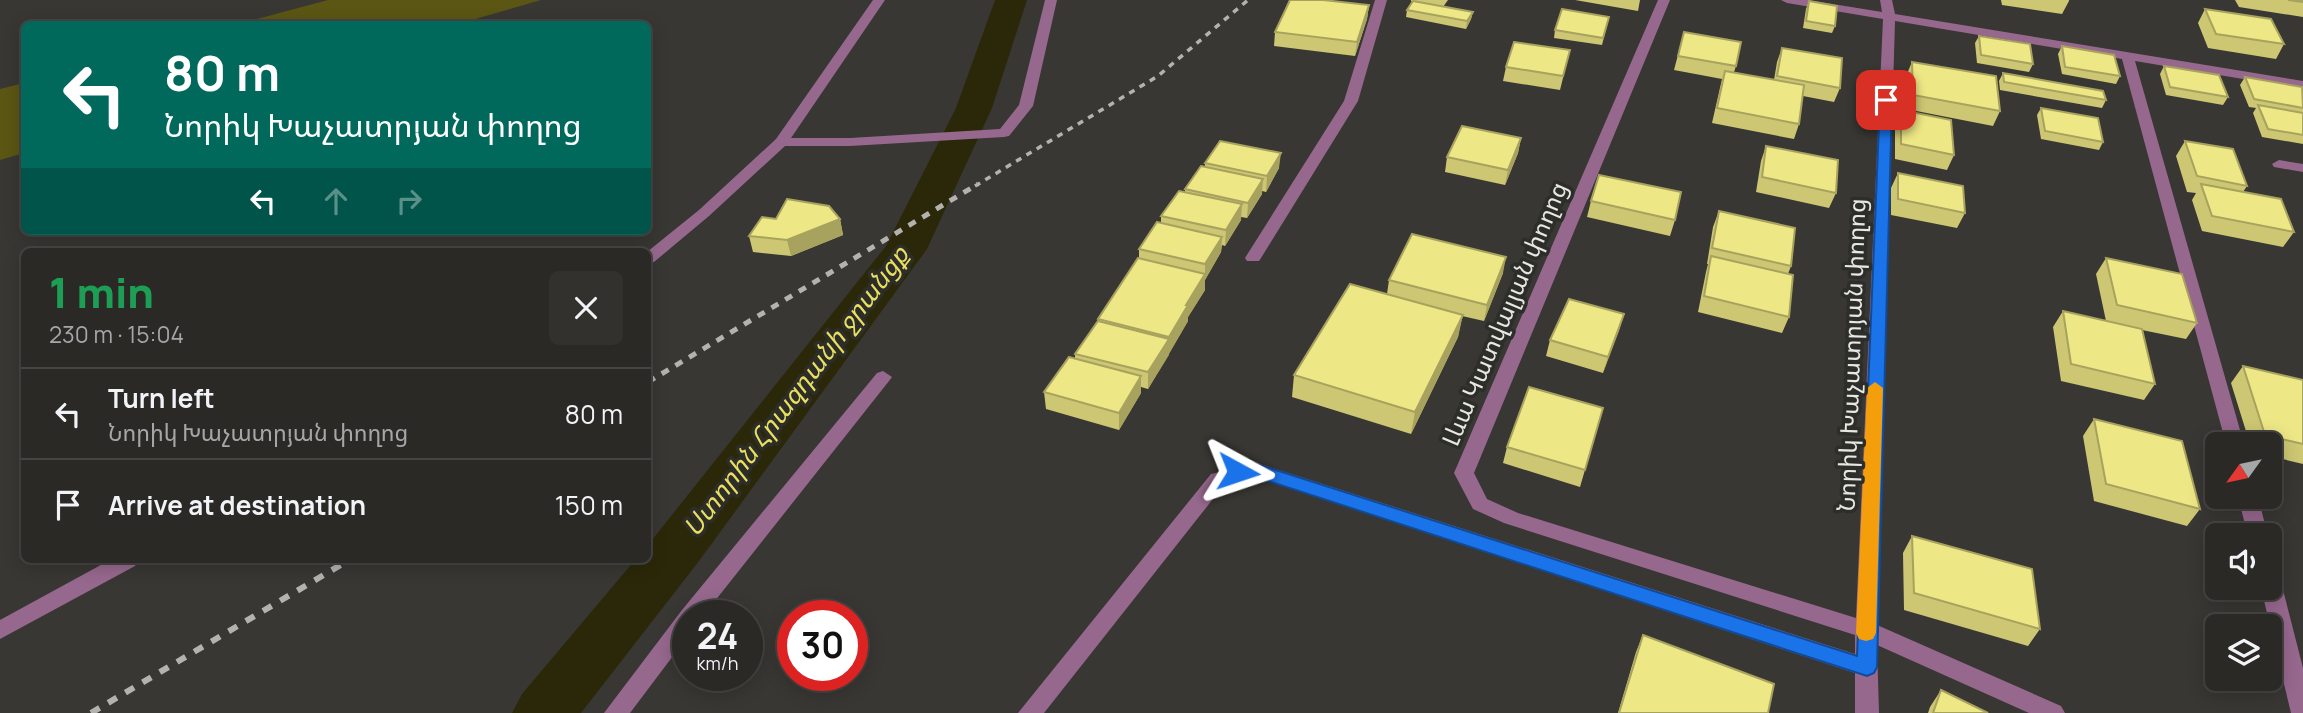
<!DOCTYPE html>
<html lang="en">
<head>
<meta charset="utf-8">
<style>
  :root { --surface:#2a2926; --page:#32312e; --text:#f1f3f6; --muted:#a5a6a7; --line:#464543 }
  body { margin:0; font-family:Manrope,"Noto Sans Armenian",sans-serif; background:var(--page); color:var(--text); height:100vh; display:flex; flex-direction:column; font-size:26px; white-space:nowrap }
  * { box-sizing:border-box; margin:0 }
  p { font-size:23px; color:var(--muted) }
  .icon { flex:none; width:38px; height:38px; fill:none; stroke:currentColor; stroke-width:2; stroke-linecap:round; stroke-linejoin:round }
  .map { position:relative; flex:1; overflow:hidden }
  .side { position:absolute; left:21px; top:248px; width:630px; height:315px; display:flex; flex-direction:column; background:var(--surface); border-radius:10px; box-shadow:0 4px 18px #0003,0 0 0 2px var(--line) }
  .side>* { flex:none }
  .guide { position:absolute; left:21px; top:21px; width:630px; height:214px; border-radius:10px; box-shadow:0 4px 18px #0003,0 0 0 2px var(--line); background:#00695c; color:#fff; overflow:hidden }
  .needle { width:46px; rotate:237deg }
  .fabs { position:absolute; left:2205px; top:432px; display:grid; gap:14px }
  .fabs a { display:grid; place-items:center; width:77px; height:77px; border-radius:10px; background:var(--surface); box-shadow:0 4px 18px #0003,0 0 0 2px var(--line); font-size:35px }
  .speed { position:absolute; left:672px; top:600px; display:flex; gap:14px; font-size:35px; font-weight:700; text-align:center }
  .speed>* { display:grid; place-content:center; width:91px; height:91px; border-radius:50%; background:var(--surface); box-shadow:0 4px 18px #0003,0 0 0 2px var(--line); line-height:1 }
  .speed small { font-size:18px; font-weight:400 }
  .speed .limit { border:10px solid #d22; background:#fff; color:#111 }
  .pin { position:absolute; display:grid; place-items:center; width:60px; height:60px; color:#fff; margin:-30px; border-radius:14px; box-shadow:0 4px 10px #0006 }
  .me { position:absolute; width:77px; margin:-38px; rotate:95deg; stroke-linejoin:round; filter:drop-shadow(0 0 5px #0008) }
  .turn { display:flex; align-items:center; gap:24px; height:147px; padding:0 28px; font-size:32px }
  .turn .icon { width:91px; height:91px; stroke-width:2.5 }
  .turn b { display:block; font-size:49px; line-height:60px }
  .lanes { display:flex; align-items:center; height:66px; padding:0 28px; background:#0003; justify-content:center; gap:35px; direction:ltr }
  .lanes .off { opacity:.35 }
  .round { display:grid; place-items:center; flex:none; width:74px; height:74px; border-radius:10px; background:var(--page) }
  .head { display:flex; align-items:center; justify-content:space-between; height:119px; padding:0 28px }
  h1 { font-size:42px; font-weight:800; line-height:52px; color:#1e9e55 }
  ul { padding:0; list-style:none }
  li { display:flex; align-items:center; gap:21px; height:91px; padding:0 28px; border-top:2px solid var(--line) }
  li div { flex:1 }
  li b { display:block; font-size:26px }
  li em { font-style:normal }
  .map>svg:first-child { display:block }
  .green { fill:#5b5613 }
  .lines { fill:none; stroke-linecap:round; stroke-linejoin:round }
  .canal { fill:#2b2809; fill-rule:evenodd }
  .minor { fill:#97688e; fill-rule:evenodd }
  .rail-far2 { stroke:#b3b2af; stroke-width:3.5; stroke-dasharray:6 6; stroke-linecap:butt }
  .rail-far1 { stroke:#b3b2af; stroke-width:5; stroke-dasharray:8 8; stroke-linecap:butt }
  .rail { stroke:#b3b2af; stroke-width:6; stroke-dasharray:10 10; stroke-linecap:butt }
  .wall { fill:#cdc773 }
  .shaded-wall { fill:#a7a25e }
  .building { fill:#eee786; stroke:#a7a25e; stroke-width:2 }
  .route { fill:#1a73e8; stroke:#114b97; stroke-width:2 }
  .slow { fill:#f59e0b }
  .labels { text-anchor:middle; stroke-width:7; stroke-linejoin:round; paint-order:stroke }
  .street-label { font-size:24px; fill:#e7e7e4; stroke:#2d2d29 }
  .water-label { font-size:26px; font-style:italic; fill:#e9df5f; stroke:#2d2d29 }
</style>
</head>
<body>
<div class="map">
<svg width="2303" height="713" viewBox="0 0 2303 713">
  <rect width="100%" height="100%" fill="#383733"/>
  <g class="green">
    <polygon points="328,0 541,0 458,24 238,24"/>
    <polygon points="24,83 24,153 0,160 0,89"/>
  </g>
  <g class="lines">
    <polygon class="canal" points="995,0 1027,0 992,108 927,249 699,561 581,713 512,713 522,694 635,560 648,560 648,545 886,246 956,108"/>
    <g class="minor">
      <polygon points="873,0 885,0 791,138 850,138 1000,129 1019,105 1045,0 1057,0 1033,106 1009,136 1004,137 850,146 785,146 709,216 654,262 648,264 647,252 699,210 776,139"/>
      <polygon points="1375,0 1387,0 1358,101 1261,258 1259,261 1247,261 1245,258 1344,101"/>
      <polygon points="1658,0 1670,0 1474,473 1487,499 1518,513 1856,618 1883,19 1787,3 1781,0 1808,0 1882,12 1880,0 1892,0 1895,14 2303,81 2303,89 2135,61 2244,444 2226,444 2122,59 1895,21 1877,625 2061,706 2065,713 2029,713 1877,645 1879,713 1855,713 1855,673 1257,477 1224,485 1044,713 1018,713 1211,474 1257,463 1855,654 1855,635 1504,523 1473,509 1454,473"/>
      <polygon points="2279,160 2303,164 2303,172 2274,167 2272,164"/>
      <polygon points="883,371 892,377 889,381 703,616 688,616 688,636 630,713 604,713 682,610 877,373"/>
      <polygon points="2238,497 2258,497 2268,536 2248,536"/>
      <polygon points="110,560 138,560 135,566 0,639 0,620"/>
      <polygon points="2270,574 2278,576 2281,582 2303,668 2303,713 2291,713 2261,588 2270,588"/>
    </g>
    <polyline class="rail-far2" points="975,186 1158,76 1248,0"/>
    <polyline class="rail-far1" points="648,382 978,184"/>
    <polyline class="rail" points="91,713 349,560"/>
  </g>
  <g class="wall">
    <polygon points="1411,0 1448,0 1443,7 1473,12 1471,19 1466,29 1406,17 1407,10 1413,2 1411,1"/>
    <polygon points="1575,0 1640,0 1638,11"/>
    <polygon points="2001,0 2069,0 2069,1 2062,14 2002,5"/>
    <polygon points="2235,0 2303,0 2303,17 2239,7"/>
    <polygon points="1809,1 1835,26 1832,33 1803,28 1806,9"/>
    <polygon points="1369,5 1367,19 1355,56 1274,46 1275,32"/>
    <polygon points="2205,9 2284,44 2276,59 2208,48 2198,23"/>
    <polygon points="1609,17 1602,45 1554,38 1555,30"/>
    <polygon points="1684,32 1736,66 1734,72 1774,80 1777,62 1782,48 1840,88 1834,102 1803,96 1799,124 1794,139 1712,123 1722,79 1674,70"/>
    <polygon points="1979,36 2033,64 2029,72 1977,63 1975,43"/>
    <polygon points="2062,46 2120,76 2116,84 2062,74 2058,54"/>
    <polygon points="1570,50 1560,90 1503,81 1506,67"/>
    <polygon points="1912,62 2000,111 1993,126 1906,109 1906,76"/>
    <polygon points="2164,66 2228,97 2223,105 2166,95 2160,74"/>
    <polygon points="2003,73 2106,100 2102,108 2000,90 1999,81"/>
    <polygon points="2245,77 2303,89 2303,144 2262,137 2253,113 2256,108 2249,107 2240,85"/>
    <polygon points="2041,108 2103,142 2099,150 2041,139 2037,115"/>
    <polygon points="1901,110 1954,155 1947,170 1895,159 1895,125"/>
    <polygon points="1521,138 1518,153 1505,185 1445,172 1447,157"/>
    <polygon points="2185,141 2247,186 2243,192 2294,232 2283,247 2202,231 2192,200 2196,193 2187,192 2176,156"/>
    <polygon points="1766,146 1836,193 1829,208 1756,192 1761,161"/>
    <polygon points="1205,163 1279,168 1266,192 1262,191 1262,194 1247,218 1241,217 1241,220 1225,246 1222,245 1221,252 1205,280 1205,290 1188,317 1188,321 1148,389 1141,387 1141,393 1119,430 1046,409 1044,392 1075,359 1075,354 1098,321 1139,258 1139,249 1161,223 1161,216 1185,192 1185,189 1205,167"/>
    <polygon points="1898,173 1965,213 1957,228 1891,215 1891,188"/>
    <polygon points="1591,201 1675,220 1670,236 1587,217"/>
    <polygon points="1719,211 1791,266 1788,274 1789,317 1782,333 1698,312 1706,272 1708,264 1707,264 1713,227"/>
    <polygon points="776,219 840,219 843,235 791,256 753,252 749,236"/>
    <polygon points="2106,258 2197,323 2186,339 2142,330 2155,384 2144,400 2061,381 2053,327 2063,311 2106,321 2096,274"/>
    <polygon points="1503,273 1484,321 1462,316 1458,337 1411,434 1292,397 1294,375 1387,294 1389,280"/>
    <polygon points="1624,314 1603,373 1546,356 1550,340"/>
    <polygon points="2243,366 2303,380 2303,464 2270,456 2270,444 2250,444 2231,383"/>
    <polygon points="1603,408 1580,487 1503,463 1507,447"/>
    <polygon points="2094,419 2200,509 2187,526 2094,501 2083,436"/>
    <polygon points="1912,536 2040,629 2028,646 1904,610 1903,553"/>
    <polygon points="1643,635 1768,713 1618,713 1636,652"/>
    <polygon points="1941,690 1988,713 1928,713 1930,707"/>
  </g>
  <g class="shaded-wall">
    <polygon points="1369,5 1367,19 1355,56 1357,42"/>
    <polygon points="1473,12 1471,19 1466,29 1467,21"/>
    <polygon points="1521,138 1518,153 1505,185 1508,170"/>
    <polygon points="1281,153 1279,168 1266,192 1267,176"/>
    <polygon points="1263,179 1262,194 1247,218 1248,203"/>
    <polygon points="1242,204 1241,220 1225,246 1226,230"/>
    <polygon points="840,219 843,235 791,256 787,240"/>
    <polygon points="1222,237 1221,252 1205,280 1205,290 1188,317 1188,321 1169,354 1169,337 1186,305 1205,274 1205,264"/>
    <polygon points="1506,257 1503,273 1484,321 1487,305"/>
    <polygon points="1624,314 1619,331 1603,373 1608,357"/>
    <polygon points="1463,315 1458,337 1411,434 1415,412"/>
    <polygon points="1169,339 1169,355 1148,389 1148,372"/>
    <polygon points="1141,376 1141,393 1119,430 1119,413"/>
  </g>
  <g class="building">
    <polygon points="1290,0 1323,0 1369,5 1357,42 1275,32"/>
    <polygon points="2288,0 2303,0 2303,2"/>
    <polygon points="1413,1 1473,12 1467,21 1407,10"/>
    <polygon points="1809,1 1837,6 1835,26 1806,21"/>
    <polygon points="1562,9 1609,17 1603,38 1555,30"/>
    <polygon points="2205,9 2271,19 2284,44 2216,34"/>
    <polygon points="1684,32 1741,42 1736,66 1678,56"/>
    <polygon points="1979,36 2030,44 2033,64 1981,55"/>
    <polygon points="1514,42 1570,50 1563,76 1506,67"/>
    <polygon points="2062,46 2114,55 2120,76 2065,67"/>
    <polygon points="1782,48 1842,58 1840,88 1777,76"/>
    <polygon points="1912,62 1996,76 2000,111 1913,95"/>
    <polygon points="2164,66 2219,75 2228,97 2170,87"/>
    <polygon points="1725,71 1804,85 1799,124 1717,108"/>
    <polygon points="2003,73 2103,91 2106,100 2004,82"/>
    <polygon points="2245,77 2302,87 2303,108 2254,99"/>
    <polygon points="2258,105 2303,113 2303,135 2268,129"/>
    <polygon points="2041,108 2098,118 2103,142 2045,131"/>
    <polygon points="1901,110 1951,120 1954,155 1901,144"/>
    <polygon points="1462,126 1521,138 1508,170 1447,157"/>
    <polygon points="1220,141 1281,153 1267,176 1205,163"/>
    <polygon points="2185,141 2233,149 2247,186 2197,176"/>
    <polygon points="1766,146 1838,160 1836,193 1762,177"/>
    <polygon points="1201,166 1263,179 1248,203 1185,189"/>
    <polygon points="1898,173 1963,186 1965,213 1898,199"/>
    <polygon points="1599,175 1681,192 1675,220 1591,201"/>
    <polygon points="2201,184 2281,199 2294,232 2212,216"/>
    <polygon points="1179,191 1242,204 1226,230 1161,216"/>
    <polygon points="787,199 829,206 840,219 787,240 749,236 762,217 776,219"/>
    <polygon points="1719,211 1795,228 1791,266 1712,248"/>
    <polygon points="1157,222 1222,237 1205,264 1139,249"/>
    <polygon points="1412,234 1506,257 1487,305 1389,280"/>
    <polygon points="1711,256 1793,275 1789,317 1704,296"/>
    <polygon points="1138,258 1205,274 1186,305 1188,305 1169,337 1098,319"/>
    <polygon points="2106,258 2182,274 2197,323 2117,305"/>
    <polygon points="1350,284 1463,315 1415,412 1294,375"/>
    <polygon points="1569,299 1624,314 1608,357 1550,340"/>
    <polygon points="2063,311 2142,329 2155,384 2071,364"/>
    <polygon points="1098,321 1169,339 1148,372 1075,354"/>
    <polygon points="1069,357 1141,376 1119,413 1044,392"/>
    <polygon points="2243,366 2303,380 2303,444 2265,435"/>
    <polygon points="1529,387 1603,408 1585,470 1507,447"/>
    <polygon points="2094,419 2182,441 2200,509 2106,484"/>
    <polygon points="1912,536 2032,569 2040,629 1914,593"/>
    <polygon points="1643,635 1774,684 1768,713 1619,713"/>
    <polygon points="1941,690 1988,713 1933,713"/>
  </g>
  <polygon class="route" points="1886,96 1892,100 1877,667 1874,673 1867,676 1256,477 1232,477 1229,472 1232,468 1257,464 1857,656 1880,100"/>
  <polygon class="slow" points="1875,382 1883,388 1876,633 1873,639 1866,641 1859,639 1856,633 1867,388"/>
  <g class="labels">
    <g class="street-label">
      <text transform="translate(1505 314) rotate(-67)" y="8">Լևա Կատվալյան փողոց</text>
      <text transform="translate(1852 355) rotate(-88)" y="8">Նորիկ Խաչատրյան փողոց</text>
    </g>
    <g class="water-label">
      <text transform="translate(796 391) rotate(-53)" y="9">Ստորին Հրազդանի ջրանցք</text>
    </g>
  </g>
</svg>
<div class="fabs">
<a><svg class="needle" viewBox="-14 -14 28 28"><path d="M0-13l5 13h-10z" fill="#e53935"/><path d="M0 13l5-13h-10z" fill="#a5a6a7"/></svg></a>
<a><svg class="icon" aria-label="sound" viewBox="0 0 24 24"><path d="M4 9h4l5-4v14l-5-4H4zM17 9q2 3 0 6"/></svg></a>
<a><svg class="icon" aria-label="layers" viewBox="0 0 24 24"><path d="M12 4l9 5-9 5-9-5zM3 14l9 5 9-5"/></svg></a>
</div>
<div class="speed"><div>24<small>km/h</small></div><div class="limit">30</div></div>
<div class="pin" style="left:1886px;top:100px;background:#d93025"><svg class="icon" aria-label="arrive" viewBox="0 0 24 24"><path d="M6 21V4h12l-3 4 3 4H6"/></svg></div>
<svg class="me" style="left:1238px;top:472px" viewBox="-20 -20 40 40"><path d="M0-17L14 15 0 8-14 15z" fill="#1a73e8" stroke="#fff" stroke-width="4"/></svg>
<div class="guide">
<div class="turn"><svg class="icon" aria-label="left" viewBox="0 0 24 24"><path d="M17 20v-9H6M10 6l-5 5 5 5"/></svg><div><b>80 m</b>Նորիկ Խաչատրյան փողոց</div></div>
<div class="lanes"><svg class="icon" aria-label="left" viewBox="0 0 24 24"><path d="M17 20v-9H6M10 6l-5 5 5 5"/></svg><svg class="icon off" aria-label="ahead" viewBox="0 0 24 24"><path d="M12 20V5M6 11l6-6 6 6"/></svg><svg class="icon off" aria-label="right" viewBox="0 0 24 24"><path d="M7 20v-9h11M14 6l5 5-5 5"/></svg></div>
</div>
<section class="side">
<div class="head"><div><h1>1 min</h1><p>230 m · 15:04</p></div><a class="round"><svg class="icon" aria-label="close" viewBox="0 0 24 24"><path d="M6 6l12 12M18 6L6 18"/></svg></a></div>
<ul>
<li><svg class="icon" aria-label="left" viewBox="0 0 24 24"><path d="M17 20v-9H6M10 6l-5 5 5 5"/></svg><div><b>Turn left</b><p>Նորիկ Խաչատրյան փողոց</p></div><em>80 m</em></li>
<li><svg class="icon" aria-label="arrive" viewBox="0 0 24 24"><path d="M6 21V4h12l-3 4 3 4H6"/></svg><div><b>Arrive at destination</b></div><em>150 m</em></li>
</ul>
</section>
</div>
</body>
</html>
